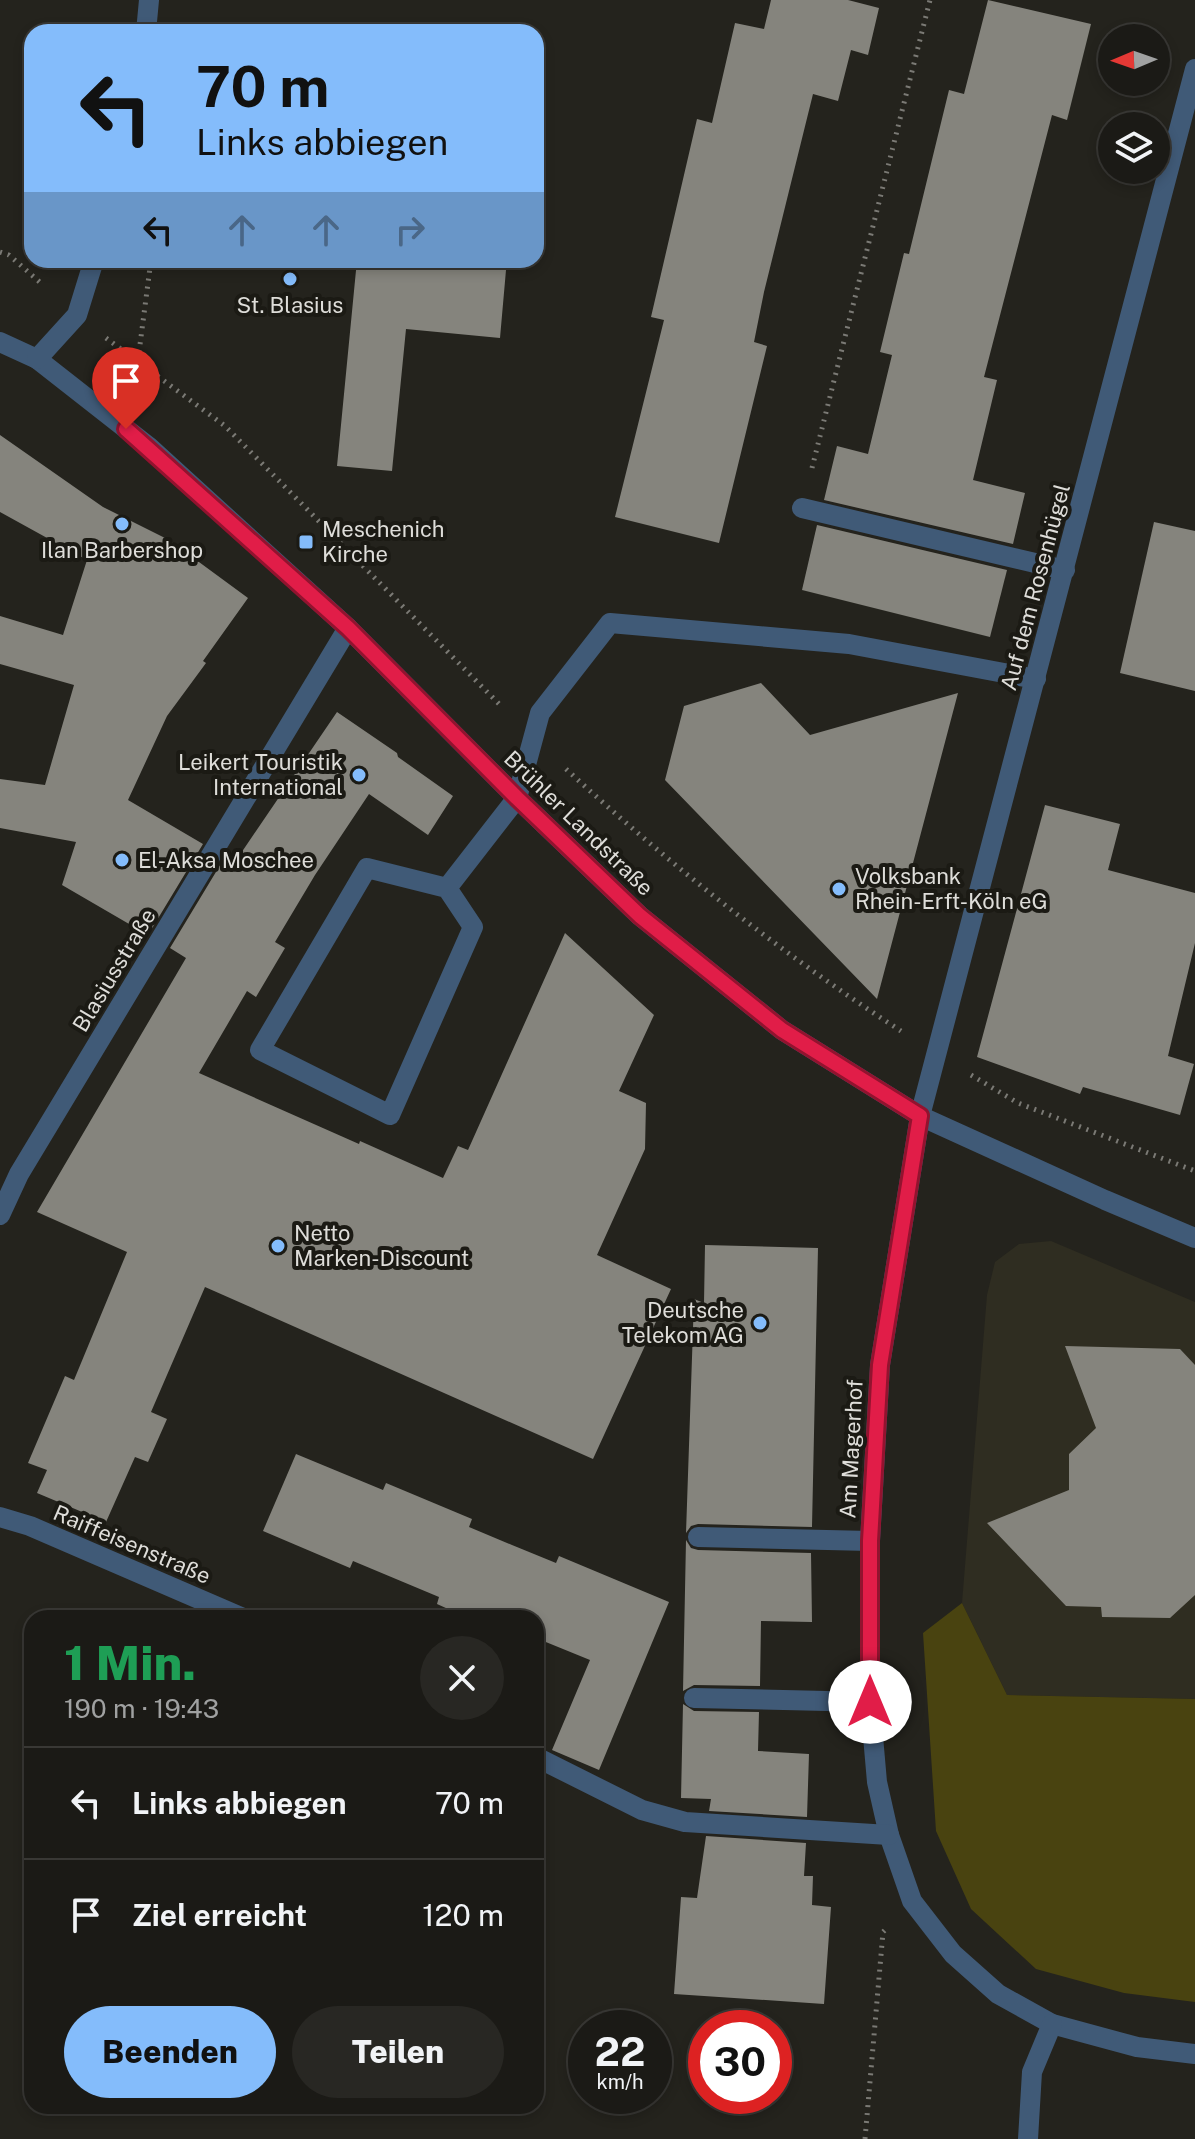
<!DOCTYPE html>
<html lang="de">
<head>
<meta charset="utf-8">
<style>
  :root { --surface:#1b1a16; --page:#282723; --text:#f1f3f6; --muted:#a0a1a1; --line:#393835; --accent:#84bcfb }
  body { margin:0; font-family:"Public Sans",sans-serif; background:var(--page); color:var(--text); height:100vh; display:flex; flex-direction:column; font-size:30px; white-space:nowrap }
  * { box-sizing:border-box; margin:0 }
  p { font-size:26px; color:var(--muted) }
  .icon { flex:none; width:44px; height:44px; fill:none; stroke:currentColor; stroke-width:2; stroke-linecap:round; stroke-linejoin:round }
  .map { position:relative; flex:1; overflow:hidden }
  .drawer { position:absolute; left:24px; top:1610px; width:520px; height:504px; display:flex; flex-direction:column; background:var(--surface); border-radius:24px; box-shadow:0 4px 12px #0003,0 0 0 2px var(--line) }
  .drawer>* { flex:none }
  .top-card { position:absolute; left:24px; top:24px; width:520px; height:244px; border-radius:24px; box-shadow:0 4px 12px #0003,0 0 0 2px var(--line); background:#84bcfb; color:#111; overflow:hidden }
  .needle { width:52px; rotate:268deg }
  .buttons { position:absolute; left:1098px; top:24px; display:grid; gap:16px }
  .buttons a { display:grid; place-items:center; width:72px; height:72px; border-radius:50%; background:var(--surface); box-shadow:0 4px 12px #0003,0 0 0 2px var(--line); font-size:40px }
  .speed { position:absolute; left:568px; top:2010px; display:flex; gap:16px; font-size:40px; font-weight:700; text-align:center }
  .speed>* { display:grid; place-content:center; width:104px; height:104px; border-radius:50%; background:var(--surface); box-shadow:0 4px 12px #0003,0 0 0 2px var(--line); line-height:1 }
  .speed small { font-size:20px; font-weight:400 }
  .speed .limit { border:12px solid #d22; background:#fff; color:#111 }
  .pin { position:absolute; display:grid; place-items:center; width:68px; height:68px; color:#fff; margin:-82px -34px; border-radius:50% 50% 50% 0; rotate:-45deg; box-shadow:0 0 8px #0007 }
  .pin .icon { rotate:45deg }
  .me { position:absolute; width:88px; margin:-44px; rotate:0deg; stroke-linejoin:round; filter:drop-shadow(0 0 6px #0008) }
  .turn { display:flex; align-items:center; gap:28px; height:168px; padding:0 40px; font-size:36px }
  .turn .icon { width:104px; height:104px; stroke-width:2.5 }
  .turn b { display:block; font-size:56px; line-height:68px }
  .lanes { display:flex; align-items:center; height:76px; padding:0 40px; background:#0003; justify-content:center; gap:40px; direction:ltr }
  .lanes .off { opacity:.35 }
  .round { display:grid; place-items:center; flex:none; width:84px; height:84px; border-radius:42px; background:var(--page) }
  .summary { display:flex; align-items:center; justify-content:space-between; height:136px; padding:0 40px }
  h1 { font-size:48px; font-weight:800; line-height:60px; color:#1e9e55 }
  .primary-button { display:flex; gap:16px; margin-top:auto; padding:16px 40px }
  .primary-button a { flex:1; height:92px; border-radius:48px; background:var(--accent); color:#111; font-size:32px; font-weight:800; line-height:92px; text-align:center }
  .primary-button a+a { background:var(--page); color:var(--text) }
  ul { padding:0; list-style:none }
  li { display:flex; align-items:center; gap:24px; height:112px; padding:0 40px; border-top:2px solid var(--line) }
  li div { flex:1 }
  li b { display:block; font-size:30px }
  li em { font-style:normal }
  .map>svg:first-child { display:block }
  .built { fill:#2f2d21 }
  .green { fill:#494310 }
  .building { fill:#85847d }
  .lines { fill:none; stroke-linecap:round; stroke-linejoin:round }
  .path { stroke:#7b7a75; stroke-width:5; stroke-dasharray:2 6; stroke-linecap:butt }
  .service { stroke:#405a77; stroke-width:20 }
  .minor { stroke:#405a77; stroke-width:20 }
  .tertiary { stroke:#405a77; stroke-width:20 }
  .route-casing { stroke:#92132f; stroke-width:20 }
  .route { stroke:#e11d48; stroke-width:14 }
  .poi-dot { fill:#84bcfb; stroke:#1b1a14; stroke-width:3 }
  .labels { text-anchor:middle; stroke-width:8; stroke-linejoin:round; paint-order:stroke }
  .poi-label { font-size:22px; fill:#deddd9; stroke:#1b1a14; text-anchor:start }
  .street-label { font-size:22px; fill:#deddd9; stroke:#1b1a14 }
</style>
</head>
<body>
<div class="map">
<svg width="1195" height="2139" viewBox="0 0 1195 2139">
  <rect width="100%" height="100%" fill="#24231d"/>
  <polygon class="built" points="1051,1241 1195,1302 1195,1699 1007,1695 962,1603 987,1295 995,1262 1019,1244"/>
  <polygon class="green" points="962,1603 1007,1695 1195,1699 1195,2002 1124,1993 1036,1969 971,1909 936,1831 923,1633"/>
  <g class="building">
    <polygon points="771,0 848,0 879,8 868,55 851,50 838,101 813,94 764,292 754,342 767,346 719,543 615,517 664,320 651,317 697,119 712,123 735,23 764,29"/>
    <polygon points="988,0 1091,24 1067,120 1052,115 984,377 997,380 973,480 1025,493 1013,544 824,500 837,446 868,454 892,355 880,352 904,253 909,254 949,90 964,94"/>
    <polygon points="357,260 443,260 443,264 506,270 500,338 406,329 392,471 337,466"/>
    <polygon points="0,435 103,507 169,540 248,598 203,661 206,663 167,716 128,800 203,844 148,935 62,885 76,842 0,828 0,779 45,785 74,685 0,664 0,616 63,635 87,560 0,512"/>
    <polygon points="1154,522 1195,531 1195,691 1120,673"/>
    <polygon points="817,525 1007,570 990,637 802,590"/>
    <polygon points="761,683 810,735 958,693 877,999 665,780 684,706"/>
    <polygon points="337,712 397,753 398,757 453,796 428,835 369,794 315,875 275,942 285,948 256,997 247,991 199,1073 359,1144 360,1141 443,1178 458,1146 468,1150 565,933 654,1015 619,1091 646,1103 645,1149 597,1255 671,1289 593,1459 205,1287 151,1412 167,1419 148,1462 135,1457 106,1522 37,1493 47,1470 28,1463 65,1376 74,1380 127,1252 37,1212 186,958 170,948 225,857 235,862"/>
    <polygon points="1045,805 1120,824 1108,870 1195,893 1195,943 1168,1056 1194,1064 1180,1115 1083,1087 1080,1094 977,1057"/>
    <polygon points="705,1245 818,1248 812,1527 698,1524 691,1526 686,1533 694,1299 704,1303"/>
    <polygon points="1065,1346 1180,1349 1195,1365 1195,1595 1170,1618 1102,1617 1101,1607 1066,1606 987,1523 1069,1490 1069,1454 1096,1428"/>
    <polygon points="296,1454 383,1490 386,1483 472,1519 469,1527 512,1545 556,1563 559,1556 669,1602 599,1770 552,1750 590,1660 536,1638 536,1618 468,1618 437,1604 439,1597 353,1561 350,1568 263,1531"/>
    <polygon points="686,1540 691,1548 698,1550 811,1553 812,1622 761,1621 760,1686 694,1685 683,1691"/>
    <polygon points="683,1704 694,1711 759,1712 758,1751 809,1754 807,1817 709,1811 711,1799 681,1798"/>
    <polygon points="706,1836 806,1843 804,1876 813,1876 812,1905 831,1907 824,2004 674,1994 681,1897 697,1898"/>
  </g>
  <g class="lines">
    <g class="path">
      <polyline points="0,252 9,255 43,285"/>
      <polyline points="106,338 225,426 502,707"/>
      <polyline points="138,360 151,260"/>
      <polyline points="812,468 930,0"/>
      <path d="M566,769C670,865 782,954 901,1031"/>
      <polyline points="971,1075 1018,1103 1195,1171"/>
      <polyline points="865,2139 883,1932 885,1930"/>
    </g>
    <g class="service">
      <polyline points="802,508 1065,570"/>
      <polyline points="447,888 367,868 260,1050 390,1115 473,927 447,888 517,798 540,713 610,623 849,644 1036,679"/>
      <polyline points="698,1537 870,1541"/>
      <polyline points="694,1698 870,1702"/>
    </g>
    <g class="minor">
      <polyline points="1195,69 920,1116 880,1365 870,1541 870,1702 877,1782 889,1835 912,1901 953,1954 998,1994 1052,2024 1137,2047 1195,2054"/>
      <polyline points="0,1215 19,1174 348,628"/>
      <polyline points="0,1517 30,1526 243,1618"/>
      <polyline points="536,1757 642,1810 685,1822 889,1835"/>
      <polyline points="1028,2139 1032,2072 1052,2024"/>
    </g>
    <g class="tertiary">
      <polyline points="146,32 149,0"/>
      <polyline points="0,342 37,359 148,446 348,628 517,798 640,916 782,1030 920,1116 1105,1200 1195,1238"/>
      <polyline points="37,359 77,315 94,260"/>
    </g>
  </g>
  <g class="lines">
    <g class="route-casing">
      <polyline id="route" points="126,429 348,628 517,798 640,916 782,1030 920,1116 880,1365 870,1541 870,1702"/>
    </g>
    <use href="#route" class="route"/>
  </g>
  <g class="poi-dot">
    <circle cx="290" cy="279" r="8"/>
    <circle cx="122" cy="524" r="8"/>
    <rect x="298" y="534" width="16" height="16" rx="4"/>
    <circle cx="359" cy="775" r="8"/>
    <circle cx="122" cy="860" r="8"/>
    <circle cx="839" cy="889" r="8"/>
    <circle cx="278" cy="1246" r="8"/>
    <circle cx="760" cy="1323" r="8"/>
  </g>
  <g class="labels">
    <g class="poi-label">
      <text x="290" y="313" text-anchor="middle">St. Blasius</text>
      <text x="322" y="537">Meschenich<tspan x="322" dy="25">Kirche</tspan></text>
      <text x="122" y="558" text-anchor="middle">Ilan Barbershop</text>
      <text x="343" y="770" text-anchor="end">Leikert Touristik<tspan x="343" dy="25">International</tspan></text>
      <text x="138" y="868">El-Aksa Moschee</text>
      <text x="855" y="884">Volksbank<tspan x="855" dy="25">Rhein-Erft-Köln eG</tspan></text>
      <text x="294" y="1241">Netto<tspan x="294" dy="25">Marken-Discount</tspan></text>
      <text x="744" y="1318" text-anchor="end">Deutsche<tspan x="744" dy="25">Telekom AG</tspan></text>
    </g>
    <g class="street-label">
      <text transform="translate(1035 587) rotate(-75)" y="8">Auf dem Rosenhügel</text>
      <text transform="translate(579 823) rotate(44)" y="8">Brühler Landstraße</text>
      <text transform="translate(114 970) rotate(-59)" y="8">Blasiusstraße</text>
      <text transform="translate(851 1449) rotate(-87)" y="8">Am Magerhof</text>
      <text transform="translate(132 1544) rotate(23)" y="8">Raiffeisenstraße</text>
    </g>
  </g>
</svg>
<div class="buttons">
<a><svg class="needle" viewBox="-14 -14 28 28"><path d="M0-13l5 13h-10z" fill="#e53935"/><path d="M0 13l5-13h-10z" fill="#a0a1a1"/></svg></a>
<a><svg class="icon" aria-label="layers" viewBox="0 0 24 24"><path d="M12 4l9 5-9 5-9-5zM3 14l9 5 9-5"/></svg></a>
</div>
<div class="speed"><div>22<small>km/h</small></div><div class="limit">30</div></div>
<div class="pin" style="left:126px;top:429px;background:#d93025"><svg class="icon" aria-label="arrive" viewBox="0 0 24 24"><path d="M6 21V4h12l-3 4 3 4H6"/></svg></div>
<svg class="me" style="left:870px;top:1702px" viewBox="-20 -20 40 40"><circle r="19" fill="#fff"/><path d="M0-13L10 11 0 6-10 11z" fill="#e11d48"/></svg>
<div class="top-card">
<div class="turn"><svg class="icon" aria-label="left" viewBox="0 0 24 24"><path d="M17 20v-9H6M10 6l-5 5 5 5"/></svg><div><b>70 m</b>Links abbiegen</div></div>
<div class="lanes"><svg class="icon" aria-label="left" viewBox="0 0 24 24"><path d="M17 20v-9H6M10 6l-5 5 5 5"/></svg><svg class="icon off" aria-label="ahead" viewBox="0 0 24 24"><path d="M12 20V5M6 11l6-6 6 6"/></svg><svg class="icon off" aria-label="ahead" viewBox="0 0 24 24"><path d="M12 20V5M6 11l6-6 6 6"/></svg><svg class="icon off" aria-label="right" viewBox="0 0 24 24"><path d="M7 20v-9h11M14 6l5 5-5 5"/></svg></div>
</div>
<section class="drawer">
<div class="summary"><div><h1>1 Min.</h1><p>190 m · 19:43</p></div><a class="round"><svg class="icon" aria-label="close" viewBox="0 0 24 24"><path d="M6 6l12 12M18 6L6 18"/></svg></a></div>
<ul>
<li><svg class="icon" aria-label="left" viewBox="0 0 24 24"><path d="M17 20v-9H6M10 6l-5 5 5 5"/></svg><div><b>Links abbiegen</b></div><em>70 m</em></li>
<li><svg class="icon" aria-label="arrive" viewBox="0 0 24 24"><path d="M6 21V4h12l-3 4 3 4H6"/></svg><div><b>Ziel erreicht</b></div><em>120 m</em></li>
</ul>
<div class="primary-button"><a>Beenden</a><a>Teilen</a></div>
</section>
</div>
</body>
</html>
